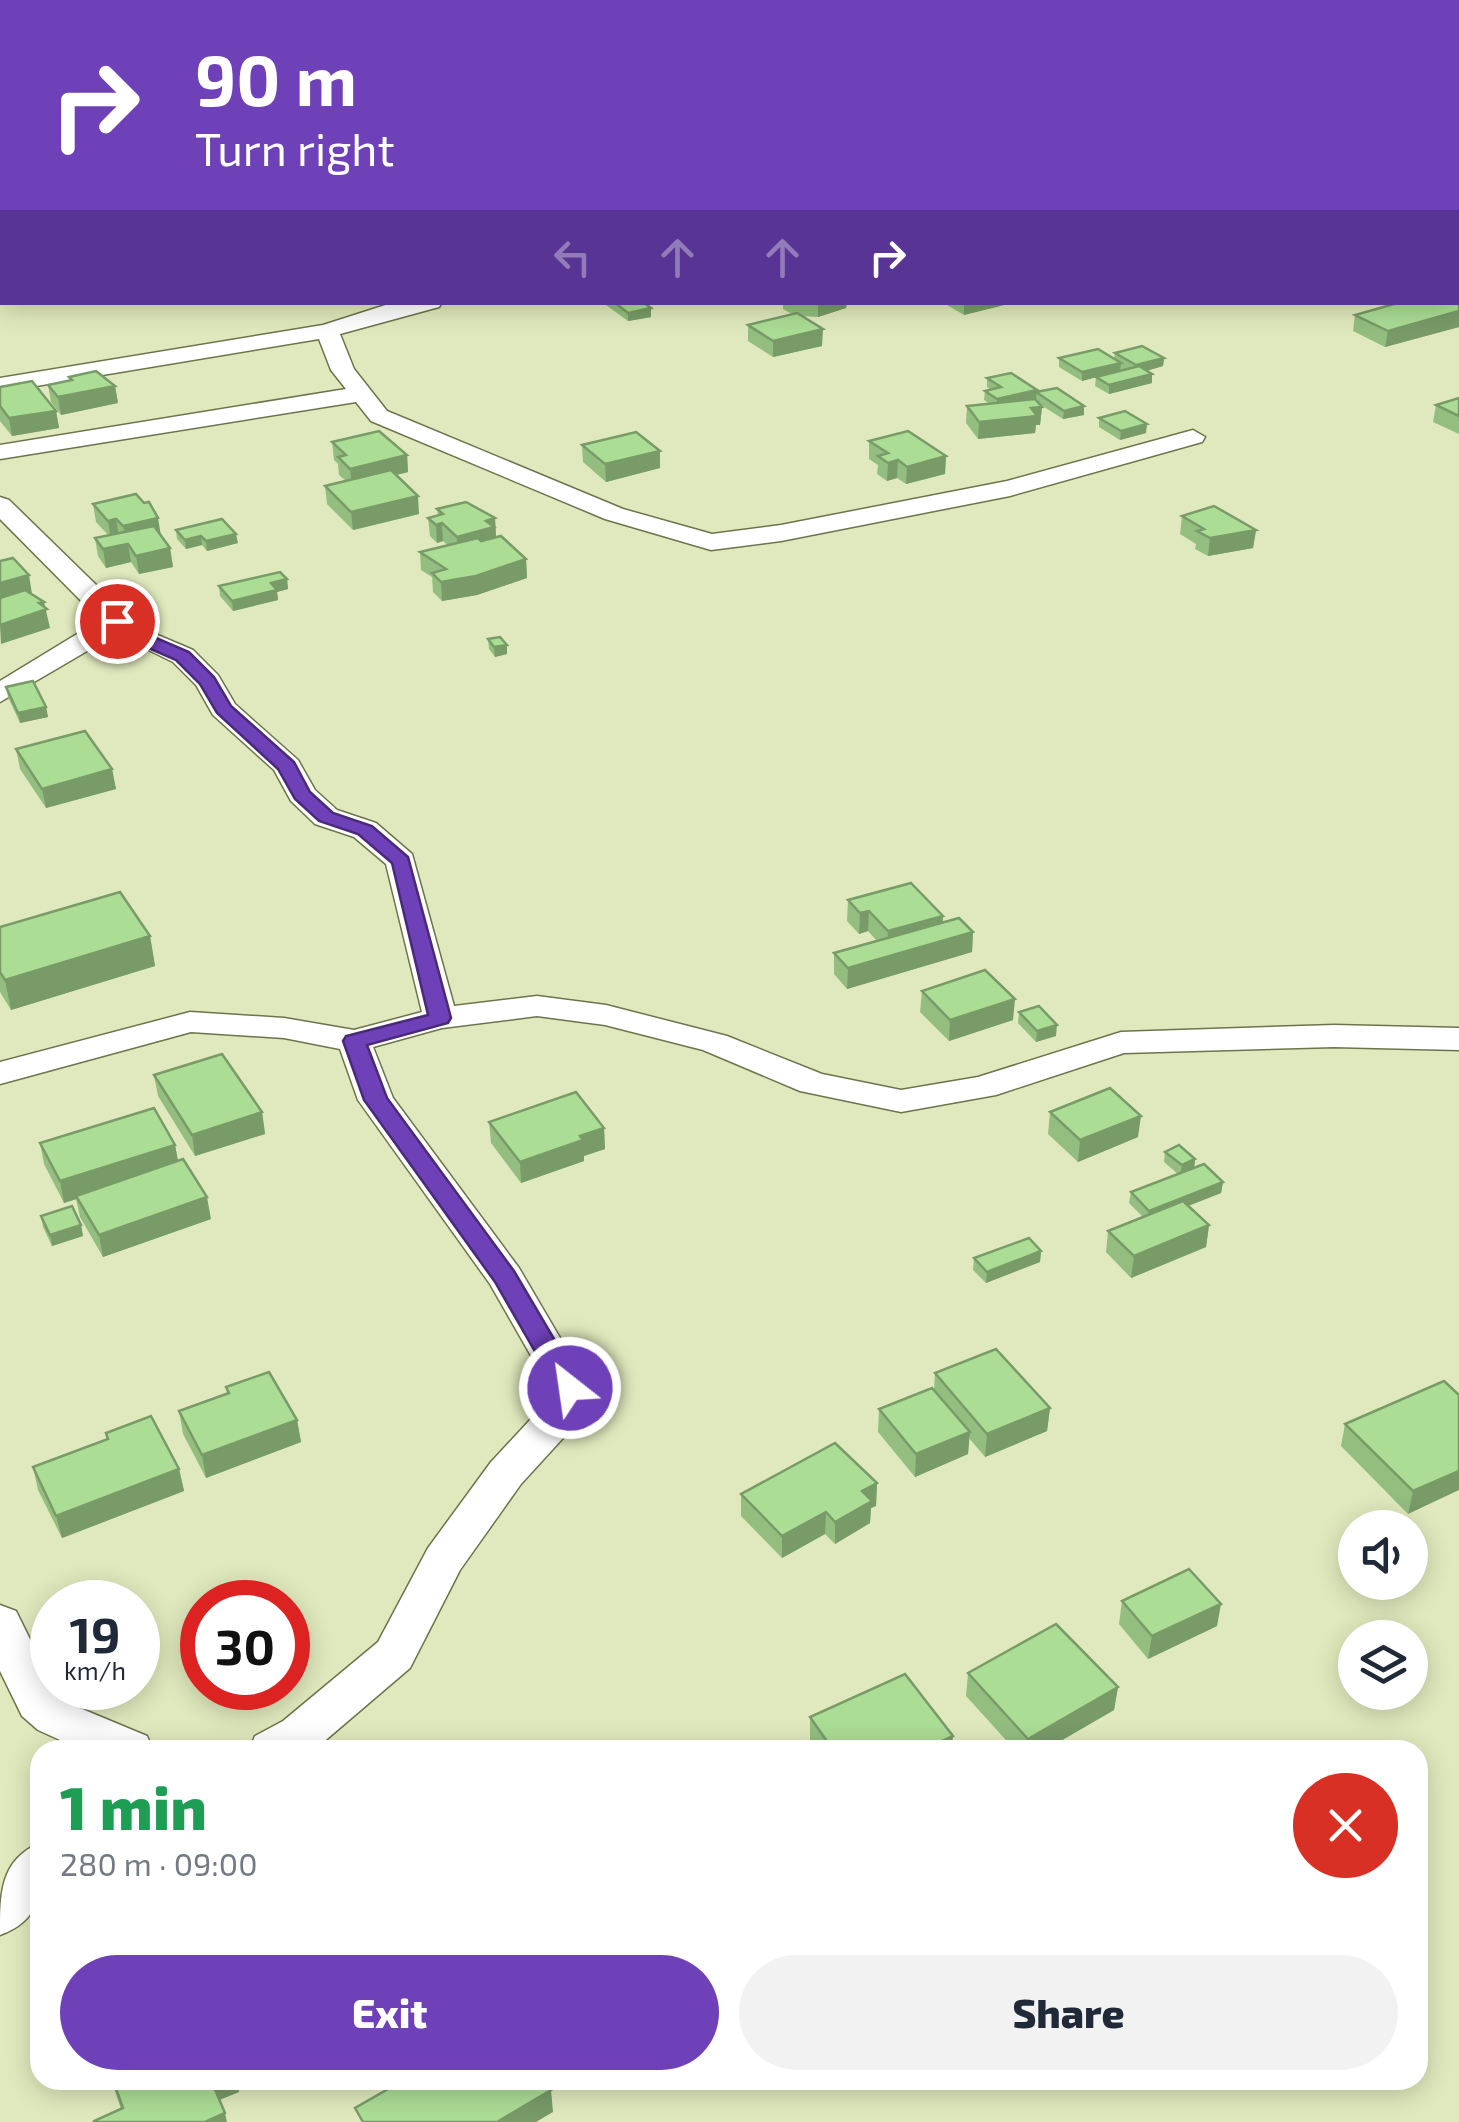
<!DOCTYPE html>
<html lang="en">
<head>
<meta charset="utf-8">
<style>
  :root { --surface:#fff; --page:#f2f2f3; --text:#1f2937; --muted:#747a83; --accent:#6e41b9 }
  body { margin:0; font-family:"Exo 2",sans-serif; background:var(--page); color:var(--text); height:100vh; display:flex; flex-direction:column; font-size:38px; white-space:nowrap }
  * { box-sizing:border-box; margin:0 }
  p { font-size:32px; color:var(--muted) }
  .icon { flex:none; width:55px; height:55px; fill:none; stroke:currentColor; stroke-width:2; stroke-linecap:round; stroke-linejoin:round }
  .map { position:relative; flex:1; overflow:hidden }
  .side { position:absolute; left:30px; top:1740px; width:1398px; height:350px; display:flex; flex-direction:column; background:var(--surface); border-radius:30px; box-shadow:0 5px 25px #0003 }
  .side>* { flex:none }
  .hud { position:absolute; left:0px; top:0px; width:1460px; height:305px; box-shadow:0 5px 25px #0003; background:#6e41b9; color:#fff; overflow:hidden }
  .buttons { position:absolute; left:1338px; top:1510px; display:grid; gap:20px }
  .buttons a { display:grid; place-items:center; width:90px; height:90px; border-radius:50%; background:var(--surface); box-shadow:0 5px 25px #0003; font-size:50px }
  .speed { position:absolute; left:30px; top:1580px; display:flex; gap:20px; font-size:50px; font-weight:700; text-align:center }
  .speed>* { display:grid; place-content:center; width:130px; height:130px; border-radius:50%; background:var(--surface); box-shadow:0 5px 25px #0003; line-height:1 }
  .speed small { font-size:25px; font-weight:400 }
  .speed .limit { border:15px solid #d22; background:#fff; color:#111 }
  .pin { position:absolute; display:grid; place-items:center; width:85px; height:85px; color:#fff; margin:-42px; border:5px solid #fff; border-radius:50%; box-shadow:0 2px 10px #0007 }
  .me { position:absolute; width:110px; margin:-55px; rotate:330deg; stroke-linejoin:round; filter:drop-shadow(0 0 8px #0008) }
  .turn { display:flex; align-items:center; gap:35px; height:210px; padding:0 30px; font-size:45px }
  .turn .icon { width:130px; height:130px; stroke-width:2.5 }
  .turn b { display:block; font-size:70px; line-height:85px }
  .lanes { display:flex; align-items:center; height:95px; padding:0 30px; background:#0003; justify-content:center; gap:50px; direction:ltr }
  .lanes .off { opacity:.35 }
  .round { display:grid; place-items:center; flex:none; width:105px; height:105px; border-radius:52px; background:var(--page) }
  .overview { display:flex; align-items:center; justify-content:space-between; height:170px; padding:0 30px }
  h1 { font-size:60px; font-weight:800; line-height:75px; color:#1e9e55 }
  .button { display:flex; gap:20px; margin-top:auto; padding:20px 30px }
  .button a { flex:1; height:115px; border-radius:60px; background:var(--accent); color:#fff; font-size:40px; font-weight:800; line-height:115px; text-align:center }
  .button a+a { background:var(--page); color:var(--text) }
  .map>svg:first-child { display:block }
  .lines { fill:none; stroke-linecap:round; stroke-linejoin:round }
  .minor-casing { stroke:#6d744c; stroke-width:3 }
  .minor { fill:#fff; fill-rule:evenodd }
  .wall { fill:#93be80 }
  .shaded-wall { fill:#789b68 }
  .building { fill:#abdd95; stroke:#789b68; stroke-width:2.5 }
  .route { fill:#6e41b9; stroke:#482a78; stroke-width:2.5 }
</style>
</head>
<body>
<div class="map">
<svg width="1459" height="2122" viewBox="0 0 1459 2122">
  <rect width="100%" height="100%" fill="#e0e9bd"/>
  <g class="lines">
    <g class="minor-casing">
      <g id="minor">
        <rect x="0" y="22" width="2" height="10"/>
        <rect x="0" y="73" width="2" height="10"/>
        <rect x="1458" y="131" width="1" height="12"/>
        <polygon points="395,302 442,302 439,307 340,334 354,369 387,411 623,509 712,534 781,525 1007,481 1193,430 1205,437 1202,442 1010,496 781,541 711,550 605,519 371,421 356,402 0,459 0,445 346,389 331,370 319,339 0,392 0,378 323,325"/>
        <polygon points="0,497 9,500 127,615 146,630 193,650 218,675 235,704 298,760 315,790 337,810 376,823 412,854 454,1006 537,996 606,1005 727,1036 822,1074 901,1090 978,1077 1121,1032 1334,1025 1459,1028 1459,1050 1334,1047 1124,1053 996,1095 901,1112 800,1091 703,1050 605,1025 537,1016 442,1028 373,1047 393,1098 519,1268 590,1389 574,1426 521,1484 460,1570 410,1668 314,1750 249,1750 255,1736 283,1721 378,1642 428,1548 491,1462 542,1407 550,1389 490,1284 358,1100 340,1049 284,1038 191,1032 0,1084 0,1062 190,1012 284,1018 354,1030 422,1012 386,864 354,837 315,824 291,801 274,770 213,715 196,685 173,662 116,634 0,702 0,681 100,620 0,519"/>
        <polygon points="0,1605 16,1611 55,1690 70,1704 147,1736 153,1750 82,1750 38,1730 22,1716 0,1671"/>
        <path d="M40,1843C40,1885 47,1918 0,1935C0,1893 0,1860 40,1843Z"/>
      </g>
    </g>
    <use href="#minor" class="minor"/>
  </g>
  <g class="wall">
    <polygon points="1458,293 1459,293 1459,327 1385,347 1353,331 1355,315 1458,302"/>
    <polygon points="606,302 643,302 651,317 628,321 606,305"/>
    <polygon points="783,302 847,302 846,308 818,317 801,316 822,346 773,357 748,341 748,325 792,314 783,309"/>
    <polygon points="942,302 1009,302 1008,304 964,315"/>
    <polygon points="1115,353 1164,358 1163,366 1147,371 1152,383 1109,394 1095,386 1096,377 1082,381 1059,367 1059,358 1114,359"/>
    <polygon points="69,377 115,386 118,403 61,415 51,402 48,385 69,380"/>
    <polygon points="987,378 1037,390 1037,392 1084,415 1063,419 1038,403 1042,407 1040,425 1036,425 1035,433 978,439 966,423 967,406 990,404 984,400 985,391 991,390 987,387"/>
    <polygon points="0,387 56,411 59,428 12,436 0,421"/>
    <polygon points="1459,398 1459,434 1433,422 1436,405"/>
    <polygon points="1099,418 1146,433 1120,440 1099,427"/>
    <polygon points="869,441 946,456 945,474 906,484 897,478 887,481 877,474 878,465 869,459"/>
    <polygon points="332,442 407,455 408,472 396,475 419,514 353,530 327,504 325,486 346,481 339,475 338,464 334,460"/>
    <polygon points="582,445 660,468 606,482 583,462"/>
    <polygon points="93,504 160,535 170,548 173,567 139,574 131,562 106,568 98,556 95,538 108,535 96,522"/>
    <polygon points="437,509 495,518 496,537 526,559 527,578 477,595 442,601 433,592 432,577 421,570 420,552 447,545 443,541 437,543 430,536 428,518 438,516"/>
    <polygon points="1182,516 1256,530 1253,548 1208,556 1195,549 1196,544 1180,534"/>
    <polygon points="176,530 238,543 207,551 202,545 186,549 177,539"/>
    <polygon points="287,579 288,589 277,592 278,600 233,611 220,596 219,586"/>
    <polygon points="488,639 507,654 495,657 489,649"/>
    <polygon points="6,687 46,707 48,717 20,723 8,697"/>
    <polygon points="16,749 112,769 116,789 46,808 20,769"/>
    <polygon points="848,900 942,922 973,932 972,952 847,989 834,974 834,953 877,941 868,931 859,934 847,921"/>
    <polygon points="0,927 150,936 155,966 11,1010 0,992"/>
    <polygon points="922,991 1013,1020 949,1041 920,1012"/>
    <polygon points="1019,1012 1056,1036 1036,1042 1018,1023"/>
    <polygon points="154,1075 262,1112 265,1134 195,1156 158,1096"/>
    <polygon points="1050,1112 1138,1137 1078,1162 1048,1134"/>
    <polygon points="489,1122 604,1128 605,1149 584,1156 584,1161 521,1183 491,1143"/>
    <polygon points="40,1143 175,1145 178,1160 211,1219 103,1257 80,1217 76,1199 64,1203 44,1164"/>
    <polygon points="1165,1152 1195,1159 1194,1168 1223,1182 1221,1193 1188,1206 1209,1225 1206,1247 1131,1278 1106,1252 1108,1231 1143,1217 1129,1203 1131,1192 1178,1174 1164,1162"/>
    <polygon points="41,1216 81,1225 83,1236 52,1246 43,1227"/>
    <polygon points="1041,1251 1040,1262 986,1283 973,1270 974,1258"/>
    <polygon points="935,1373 1050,1408 1047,1431 985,1457 969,1438 968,1454 915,1477 878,1432 879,1409 934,1390"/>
    <polygon points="1444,1381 1408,1514 1341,1446 1345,1424"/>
    <polygon points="226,1387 297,1420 301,1442 206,1478 183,1434 179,1411 227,1394"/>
    <polygon points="106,1433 179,1469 184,1491 62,1538 38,1490 33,1467 107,1439"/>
    <polygon points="877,1483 876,1506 871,1508 870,1523 835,1544 825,1534 782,1558 741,1516 741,1494"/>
    <polygon points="1122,1601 1217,1626 1148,1659 1119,1624"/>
    <polygon points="968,1673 1118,1687 1114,1710 1045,1750 1015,1750 966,1696"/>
    <polygon points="810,1717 953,1736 951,1750 817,1750 810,1740"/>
    <polygon points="111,2080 236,2080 239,2092 220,2100 121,2109"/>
  </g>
  <g class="shaded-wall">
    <polygon points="818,302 847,302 846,308 818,317"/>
    <polygon points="964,302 1009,302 1008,304 964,315"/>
    <polygon points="651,308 651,317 628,321 628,313"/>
    <polygon points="1459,311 1459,327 1385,347 1388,331"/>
    <polygon points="823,329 822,346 773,357 773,341"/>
    <polygon points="1164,358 1163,366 1135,374 1136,365"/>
    <polygon points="1121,363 1120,371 1082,381 1082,372"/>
    <polygon points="1152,374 1152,383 1109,394 1109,385"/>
    <polygon points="115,386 118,403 61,415 58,397"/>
    <polygon points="1037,390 1036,398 997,408 997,399"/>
    <polygon points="1084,406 1084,415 1063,419 1064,411"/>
    <polygon points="1042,407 1040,425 1036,425 1035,433 978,439 979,422 1031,408"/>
    <polygon points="56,411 59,428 12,436 9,418"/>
    <polygon points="1147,424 1146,433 1120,440 1121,431"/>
    <polygon points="660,451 660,468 606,482 605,464"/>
    <polygon points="407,455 408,472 352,486 350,469"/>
    <polygon points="946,456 945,474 906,484 907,467"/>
    <polygon points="898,460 897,478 887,481 888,463"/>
    <polygon points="418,496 419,514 353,530 351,512"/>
    <polygon points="158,518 161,536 128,544 131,562 106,568 103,549 126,544 123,526"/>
    <polygon points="495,518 496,537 458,555 457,537 486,521"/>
    <polygon points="116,519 119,537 111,539 108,521"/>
    <polygon points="442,523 443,541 437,543 436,525"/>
    <polygon points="1256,530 1253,548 1208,556 1210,538"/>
    <polygon points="236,534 238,543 207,551 206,541"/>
    <polygon points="201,536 202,545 186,549 185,540"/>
    <polygon points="170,548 173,567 139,574 136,556"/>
    <polygon points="526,559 527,578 477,595 442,601 441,582"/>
    <polygon points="29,575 32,594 0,602 0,583"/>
    <polygon points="287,579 288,589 277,592 278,600 233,611 232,601 271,583"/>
    <polygon points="44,602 50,628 1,644 0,625"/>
    <polygon points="507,645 507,654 495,657 494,647"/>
    <polygon points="46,707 48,717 20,723 18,713"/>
    <polygon points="112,769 116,789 46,808 42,789"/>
    <polygon points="869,911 868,931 859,934 860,913"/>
    <polygon points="943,916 942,936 887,952 888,931"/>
    <polygon points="973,932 972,952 847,989 848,968"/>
    <polygon points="150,936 155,966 11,1010 5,980"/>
    <polygon points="1015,999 1013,1020 949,1041 950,1020"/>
    <polygon points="1057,1025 1056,1036 1036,1042 1037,1031"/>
    <polygon points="262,1112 265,1134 195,1156 192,1135"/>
    <polygon points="1141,1116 1138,1137 1078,1162 1080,1140"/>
    <polygon points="604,1128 605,1149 584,1156 584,1161 521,1183 520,1162 580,1136"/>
    <polygon points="175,1145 179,1167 64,1203 60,1181"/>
    <polygon points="1195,1159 1194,1170 1180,1176 1182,1165"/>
    <polygon points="1223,1182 1221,1193 1147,1222 1149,1211"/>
    <polygon points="207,1197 211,1219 103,1257 99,1235"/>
    <polygon points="81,1225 83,1236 52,1246 50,1235"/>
    <polygon points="1209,1225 1206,1247 1131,1278 1134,1256"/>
    <polygon points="1041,1251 1040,1262 986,1283 987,1272"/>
    <polygon points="1050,1408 1047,1431 985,1457 987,1434"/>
    <polygon points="297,1420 301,1442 206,1478 202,1455"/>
    <polygon points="970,1432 968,1454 915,1477 916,1454"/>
    <polygon points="179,1469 184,1491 62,1538 56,1516"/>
    <polygon points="1459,1471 1459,1490 1408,1514 1413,1491"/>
    <polygon points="877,1483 876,1506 871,1508 870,1523 835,1544 835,1522 862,1491"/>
    <polygon points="826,1512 825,1534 782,1558 782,1536"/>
    <polygon points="1221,1604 1217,1626 1148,1659 1152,1636"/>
    <polygon points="1118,1687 1114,1710 1045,1750 1027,1750 1028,1739"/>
    <polygon points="953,1736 951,1750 923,1750"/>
    <polygon points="211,2080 236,2080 239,2092 216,2101"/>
    <polygon points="551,2090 553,2112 536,2122 497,2122"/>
    <polygon points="225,2113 227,2122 205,2122"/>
  </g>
  <g class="building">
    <polygon points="1458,301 1459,302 1459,311 1388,331 1355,315 1401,302 1458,302"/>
    <polygon points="614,302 643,302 651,308 628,313"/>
    <polygon points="797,313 823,329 773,341 748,325"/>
    <polygon points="1142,346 1164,358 1136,365 1115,353"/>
    <polygon points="1098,349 1121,363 1082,372 1059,358"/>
    <polygon points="1139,366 1152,374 1109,385 1096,377"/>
    <polygon points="96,371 115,386 58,397 48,385 72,380 69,377"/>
    <polygon points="1011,373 1037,390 997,399 985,391 1001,387 987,378"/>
    <polygon points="32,381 56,411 9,418 0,406 0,387"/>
    <polygon points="1057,388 1084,406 1064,411 1036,392"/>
    <polygon points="1459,398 1459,416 1436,405"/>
    <polygon points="1035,399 1042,407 1031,408 1037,416 979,422 967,406"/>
    <polygon points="1125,411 1147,424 1121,431 1099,418"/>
    <polygon points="379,431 407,455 350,469 338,457 346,455 332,442"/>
    <polygon points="908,431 946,456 907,467 898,460 888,463 878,456 888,453 869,441"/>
    <polygon points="636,432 660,451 605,464 582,445"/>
    <polygon points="391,470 418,496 351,512 325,486"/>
    <polygon points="136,494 144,503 149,502 158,518 123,526 116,519 108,521 93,504"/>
    <polygon points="466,502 495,518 486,521 494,527 457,537 442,523 436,525 428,518 443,514 437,509"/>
    <polygon points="1214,506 1256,530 1210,538 1197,531 1204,529 1182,516"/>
    <polygon points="222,519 236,534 206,541 201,536 185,540 176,530"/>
    <polygon points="154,526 170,548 136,556 128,544 103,549 95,538"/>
    <polygon points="501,536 526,559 476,576 441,582 432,573 446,569 420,552 478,538 481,541"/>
    <polygon points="13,558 29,575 0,583 0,561"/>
    <polygon points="280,572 287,579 271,583 277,590 232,601 219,586"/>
    <polygon points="25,590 44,602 39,603 47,609 0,625 0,598"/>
    <polygon points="500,637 507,645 494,647 488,639"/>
    <polygon points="33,681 46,707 18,713 6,687"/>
    <polygon points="85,731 112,769 42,789 16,749"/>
    <polygon points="911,883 943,916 888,931 869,911 860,913 848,900"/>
    <polygon points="120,892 150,936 5,980 0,972 0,927"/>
    <polygon points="959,918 973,932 848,968 834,953"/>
    <polygon points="985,970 1015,999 950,1020 922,991"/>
    <polygon points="1039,1006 1057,1025 1037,1031 1019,1012"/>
    <polygon points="222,1054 262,1112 192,1135 154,1075"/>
    <polygon points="1110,1088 1141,1116 1080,1140 1050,1112"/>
    <polygon points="576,1092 604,1128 580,1136 583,1140 520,1162 489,1122"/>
    <polygon points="154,1108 175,1145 60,1181 40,1143"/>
    <polygon points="1179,1145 1195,1159 1182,1165 1165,1152"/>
    <polygon points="183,1159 207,1197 99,1235 76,1196"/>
    <polygon points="1204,1164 1223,1182 1149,1211 1131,1192"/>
    <polygon points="1183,1201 1209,1225 1134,1256 1108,1231"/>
    <polygon points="72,1206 81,1225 50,1235 41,1216"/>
    <polygon points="1029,1238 1041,1251 987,1272 974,1258"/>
    <polygon points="996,1349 1050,1408 987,1434 935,1373"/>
    <polygon points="269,1372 297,1420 202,1455 179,1411 229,1393 226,1387"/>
    <polygon points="1444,1381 1459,1395 1459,1471 1413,1491 1345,1424"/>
    <polygon points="932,1388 970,1432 916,1454 879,1409"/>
    <polygon points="151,1416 179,1469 56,1516 33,1467 108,1439 106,1433"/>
    <polygon points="835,1443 877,1483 862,1491 872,1501 835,1522 826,1512 782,1536 741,1494"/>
    <polygon points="1189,1569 1221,1604 1152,1636 1122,1601"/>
    <polygon points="1056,1624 1118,1687 1028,1739 968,1673"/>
    <polygon points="905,1674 953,1736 923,1750 833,1750 810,1717"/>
    <polygon points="113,2080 211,2080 225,2113 205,2122 94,2122 94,2121 123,2108"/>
    <polygon points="404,2080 544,2080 551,2090 497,2122 363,2122 355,2108"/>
  </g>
  <polygon class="route" points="117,616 142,632 189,652 214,677 231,706 294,762 310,792 333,813 372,826 408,857 451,1018 448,1023 367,1045 387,1098 514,1271 583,1388 579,1395 560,1395 495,1282 364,1100 343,1041 346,1036 428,1015 392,863 358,834 319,821 295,799 278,769 217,713 200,684 176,660 130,640 111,625 111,617"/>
</svg>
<div class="buttons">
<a><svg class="icon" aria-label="sound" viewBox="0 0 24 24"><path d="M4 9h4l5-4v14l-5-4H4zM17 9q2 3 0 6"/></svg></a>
<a><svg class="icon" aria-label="layers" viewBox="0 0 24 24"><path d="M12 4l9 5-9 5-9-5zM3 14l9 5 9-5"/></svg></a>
</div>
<div class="speed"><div>19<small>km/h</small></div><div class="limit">30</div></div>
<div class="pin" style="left:117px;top:621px;background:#d93025"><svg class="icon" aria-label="arrive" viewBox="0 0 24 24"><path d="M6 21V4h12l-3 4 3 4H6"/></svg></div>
<svg class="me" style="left:570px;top:1388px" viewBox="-20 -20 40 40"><circle r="17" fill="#6e41b9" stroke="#fff" stroke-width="3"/><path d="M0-11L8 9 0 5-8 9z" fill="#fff"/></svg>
<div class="hud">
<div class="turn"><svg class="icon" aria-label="right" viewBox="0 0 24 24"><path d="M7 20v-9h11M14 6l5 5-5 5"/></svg><div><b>90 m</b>Turn right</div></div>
<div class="lanes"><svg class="icon off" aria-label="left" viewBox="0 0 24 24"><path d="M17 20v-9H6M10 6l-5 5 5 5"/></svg><svg class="icon off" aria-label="ahead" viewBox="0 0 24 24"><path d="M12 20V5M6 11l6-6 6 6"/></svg><svg class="icon off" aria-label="ahead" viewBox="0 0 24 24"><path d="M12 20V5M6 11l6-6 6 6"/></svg><svg class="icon" aria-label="right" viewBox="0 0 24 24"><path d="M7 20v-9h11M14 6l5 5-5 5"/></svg></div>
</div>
<section class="side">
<div class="overview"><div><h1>1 min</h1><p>280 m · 09:00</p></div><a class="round" style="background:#d93025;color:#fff"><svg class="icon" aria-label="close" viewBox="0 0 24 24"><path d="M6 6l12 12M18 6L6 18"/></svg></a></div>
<div class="button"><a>Exit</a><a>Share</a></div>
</section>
</div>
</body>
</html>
